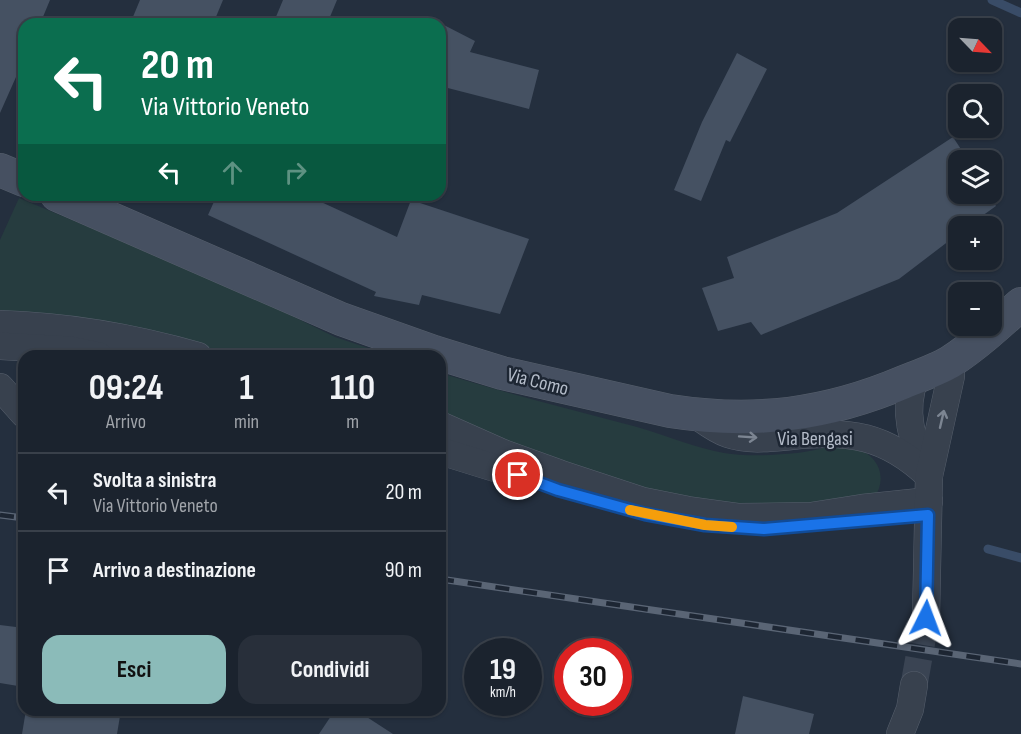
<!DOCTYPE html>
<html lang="it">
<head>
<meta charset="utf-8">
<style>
  :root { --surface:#1b232e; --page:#282f3a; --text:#f1f3f6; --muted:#a0a4aa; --line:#39404a; --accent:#8bbbb9 }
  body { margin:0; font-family:"Sofia Sans Condensed",sans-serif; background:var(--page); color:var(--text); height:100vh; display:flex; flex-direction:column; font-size:22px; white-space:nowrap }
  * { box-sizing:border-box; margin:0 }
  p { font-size:20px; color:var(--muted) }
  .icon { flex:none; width:33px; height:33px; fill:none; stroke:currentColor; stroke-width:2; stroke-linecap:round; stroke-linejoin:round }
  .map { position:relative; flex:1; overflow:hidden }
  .details { position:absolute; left:18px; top:350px; width:428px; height:366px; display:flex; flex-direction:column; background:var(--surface); border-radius:18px; box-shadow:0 2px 4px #0004,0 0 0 2px var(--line) }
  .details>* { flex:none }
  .hud { position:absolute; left:18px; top:18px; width:428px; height:183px; border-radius:18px; box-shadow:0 2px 4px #0004,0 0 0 2px var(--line); background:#0b6e4f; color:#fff; overflow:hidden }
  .needle { width:39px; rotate:115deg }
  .tools { position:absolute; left:948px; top:18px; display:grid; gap:12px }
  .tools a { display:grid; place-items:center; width:54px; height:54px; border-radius:12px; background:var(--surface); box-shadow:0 2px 4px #0004,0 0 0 2px var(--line); font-size:30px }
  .speed { position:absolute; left:464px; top:638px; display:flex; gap:12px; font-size:30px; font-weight:700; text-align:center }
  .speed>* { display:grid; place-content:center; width:78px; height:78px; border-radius:50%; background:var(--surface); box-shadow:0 2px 4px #0004,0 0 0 2px var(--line); line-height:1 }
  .speed small { font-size:15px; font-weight:400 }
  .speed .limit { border:9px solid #d22; background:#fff; color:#111 }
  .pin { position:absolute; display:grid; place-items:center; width:51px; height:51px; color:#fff; margin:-26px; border:3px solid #fff; border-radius:50%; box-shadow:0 2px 6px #0007 }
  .me { position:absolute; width:66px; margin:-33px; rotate:3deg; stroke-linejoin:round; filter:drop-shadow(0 0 4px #0008) }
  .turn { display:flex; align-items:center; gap:21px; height:126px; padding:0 24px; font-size:27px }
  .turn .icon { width:78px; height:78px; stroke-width:2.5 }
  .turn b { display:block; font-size:42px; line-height:51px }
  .lanes { display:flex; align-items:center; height:57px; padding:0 24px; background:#0003; justify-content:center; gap:30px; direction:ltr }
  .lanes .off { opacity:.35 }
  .eta { display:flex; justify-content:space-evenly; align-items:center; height:102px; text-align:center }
  .eta b { font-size:36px; font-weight:700; line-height:42px }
  .primary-button { display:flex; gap:12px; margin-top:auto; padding:12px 24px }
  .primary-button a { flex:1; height:69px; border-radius:18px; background:var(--accent); color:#111; font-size:24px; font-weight:700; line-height:69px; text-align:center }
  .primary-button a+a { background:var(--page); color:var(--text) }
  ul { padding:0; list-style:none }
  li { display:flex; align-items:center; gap:18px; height:78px; padding:0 24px; border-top:2px solid var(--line) }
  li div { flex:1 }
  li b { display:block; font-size:22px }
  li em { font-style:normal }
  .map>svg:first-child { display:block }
  .green { fill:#263c3f }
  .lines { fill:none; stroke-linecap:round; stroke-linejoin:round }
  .stream { stroke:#394c67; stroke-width:9 }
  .building { fill:#455162 }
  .street-tunnel { stroke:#3a4453; stroke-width:27; stroke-dasharray:27 14; stroke-linecap:butt }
  .street-casing { stroke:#565f6c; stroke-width:28 }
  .secondary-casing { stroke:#565f6c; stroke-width:34 }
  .street { stroke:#38414e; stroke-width:27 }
  .secondary { stroke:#465061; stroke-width:33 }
  .rail-casing { stroke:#5a6575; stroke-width:7 }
  .rail { stroke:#1d2633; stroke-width:4.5; stroke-dasharray:14; stroke-linecap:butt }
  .oneway { stroke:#7c8592 }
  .route-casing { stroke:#114b97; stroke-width:15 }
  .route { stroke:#1a73e8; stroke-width:10 }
  .slow { stroke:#f59e0b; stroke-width:10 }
  .labels { text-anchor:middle; stroke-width:5; stroke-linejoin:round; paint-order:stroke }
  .street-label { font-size:20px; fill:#b4bcc9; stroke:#1d2633 }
</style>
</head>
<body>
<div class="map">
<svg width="1021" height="734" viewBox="0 0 1021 734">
  <rect width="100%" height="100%" fill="#242f3e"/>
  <g class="green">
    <polygon points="19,198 235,288 335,337 389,355 227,355 198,347 0,316 0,240"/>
    <path d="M440,373C505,393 571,409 637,427C665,435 696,448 724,453C747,457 775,455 797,453C817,451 836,442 856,448C879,456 888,478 874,498L809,510L650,497L440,414Z"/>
  </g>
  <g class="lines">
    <g class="stream">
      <polyline points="992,0 1021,13"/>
      <polyline points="988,549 1021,558"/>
    </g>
  </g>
  <g class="building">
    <polygon points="0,0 50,0 40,24 24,24 24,59 0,113"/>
    <polygon points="140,0 223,0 213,24 130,24"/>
    <polygon points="283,0 337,0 327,24 273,24"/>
    <polygon points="440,23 475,41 470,52 539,70 529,109 440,86"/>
    <polygon points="737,53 767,69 730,142 726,140 701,201 674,190 702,122"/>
    <polygon points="953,137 968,160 958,160 958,194 988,194 996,206 968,226 958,226 958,234 899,279 761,335 751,322 718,331 702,288 734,278 727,257 837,213"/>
    <polygon points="217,195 306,195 397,237 411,200 529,239 500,314 422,295 419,305 374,296 376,292 208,215"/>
    <polygon points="0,625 24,628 24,687 0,683"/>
    <polygon points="743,696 814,714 809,734 735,734"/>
    <polygon points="26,710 121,710 117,734 22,734"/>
    <polygon points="335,710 356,710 393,734 319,734"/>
  </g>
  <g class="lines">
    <polyline class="street-tunnel" points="914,685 926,618"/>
    <g class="street-casing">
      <g id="street">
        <path d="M0,324C66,326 135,338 198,356"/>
        <polyline points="0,346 70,350 99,356"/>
        <path d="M915,378C902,414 912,438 927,472"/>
        <polyline points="0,387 24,414"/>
        <path d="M696,415C706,422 716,430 728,434C748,441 771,438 792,436C849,430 886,435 929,476"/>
        <polyline points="440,425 503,453 561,474 643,501 688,510 739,517 811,516 862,508 929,501"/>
        <polyline points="440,451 514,474"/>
        <polyline points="926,618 929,476 951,376 948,363"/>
        <polyline points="900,734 910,709 914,685"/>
      </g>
    </g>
    <g class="secondary-casing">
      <g id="secondary">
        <polyline points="0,170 24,180"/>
        <path d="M57,195L341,319L434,352L502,373L670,411C754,424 826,415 904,382C919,376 936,370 950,362C976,345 999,324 1021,304"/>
      </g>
    </g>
    <use href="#street" class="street"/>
    <use href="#secondary" class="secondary"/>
    <g class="rail-casing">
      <g id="rail">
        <polyline points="0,515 24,518"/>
        <polyline points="440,579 1021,664"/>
      </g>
    </g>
    <use href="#rail" class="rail"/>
  </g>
  <defs><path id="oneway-shaft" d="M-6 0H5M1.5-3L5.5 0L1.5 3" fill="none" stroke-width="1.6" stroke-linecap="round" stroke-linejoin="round" transform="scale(1.5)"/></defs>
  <g class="oneway">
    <use href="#oneway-shaft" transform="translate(942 419) rotate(-77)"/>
    <use href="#oneway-shaft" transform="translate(748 437) rotate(4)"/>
  </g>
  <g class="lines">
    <g class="route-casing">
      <polyline id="route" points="518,475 558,490 645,514 705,525 764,529 928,515 926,618"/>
    </g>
    <use href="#route" class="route"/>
    <polyline class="slow" points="630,510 705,525 732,527"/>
  </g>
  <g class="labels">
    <g class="street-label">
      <text transform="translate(538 381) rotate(14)" y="7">Via Como</text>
      <text x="815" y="445">Via Bengasi</text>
    </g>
  </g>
</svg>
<div class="tools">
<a><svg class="needle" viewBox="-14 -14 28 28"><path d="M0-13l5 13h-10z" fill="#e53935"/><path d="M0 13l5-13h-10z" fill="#a0a4aa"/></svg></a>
<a><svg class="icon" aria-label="search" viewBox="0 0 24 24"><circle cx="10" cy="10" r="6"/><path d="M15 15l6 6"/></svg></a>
<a><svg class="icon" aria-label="layers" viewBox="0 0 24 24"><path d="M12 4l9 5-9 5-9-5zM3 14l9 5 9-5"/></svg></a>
<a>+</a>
<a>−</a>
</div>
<div class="speed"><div>19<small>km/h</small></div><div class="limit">30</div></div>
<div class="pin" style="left:518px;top:475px;background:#d93025"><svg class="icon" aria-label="arrive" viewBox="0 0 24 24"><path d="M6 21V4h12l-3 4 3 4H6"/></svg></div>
<svg class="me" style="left:926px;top:618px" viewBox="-20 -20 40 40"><path d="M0-17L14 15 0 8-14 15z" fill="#1a73e8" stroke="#fff" stroke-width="4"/></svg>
<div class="hud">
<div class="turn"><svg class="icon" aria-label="left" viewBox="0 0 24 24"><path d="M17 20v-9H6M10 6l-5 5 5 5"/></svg><div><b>20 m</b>Via Vittorio Veneto</div></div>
<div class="lanes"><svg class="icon" aria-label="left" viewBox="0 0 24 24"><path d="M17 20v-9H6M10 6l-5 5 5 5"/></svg><svg class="icon off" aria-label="ahead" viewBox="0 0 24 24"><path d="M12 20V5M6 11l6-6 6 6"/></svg><svg class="icon off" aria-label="right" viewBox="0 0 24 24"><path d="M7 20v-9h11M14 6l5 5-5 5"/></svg></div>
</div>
<section class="details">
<div class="eta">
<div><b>09:24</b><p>Arrivo</p></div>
<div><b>1</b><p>min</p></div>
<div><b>110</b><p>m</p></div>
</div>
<ul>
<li><svg class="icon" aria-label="left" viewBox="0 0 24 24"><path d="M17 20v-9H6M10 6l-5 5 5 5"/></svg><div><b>Svolta a sinistra</b><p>Via Vittorio Veneto</p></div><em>20 m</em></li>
<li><svg class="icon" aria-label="arrive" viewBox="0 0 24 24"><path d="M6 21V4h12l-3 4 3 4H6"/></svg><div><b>Arrivo a destinazione</b></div><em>90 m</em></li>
</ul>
<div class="primary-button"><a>Esci</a><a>Condividi</a></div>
</section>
</div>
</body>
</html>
